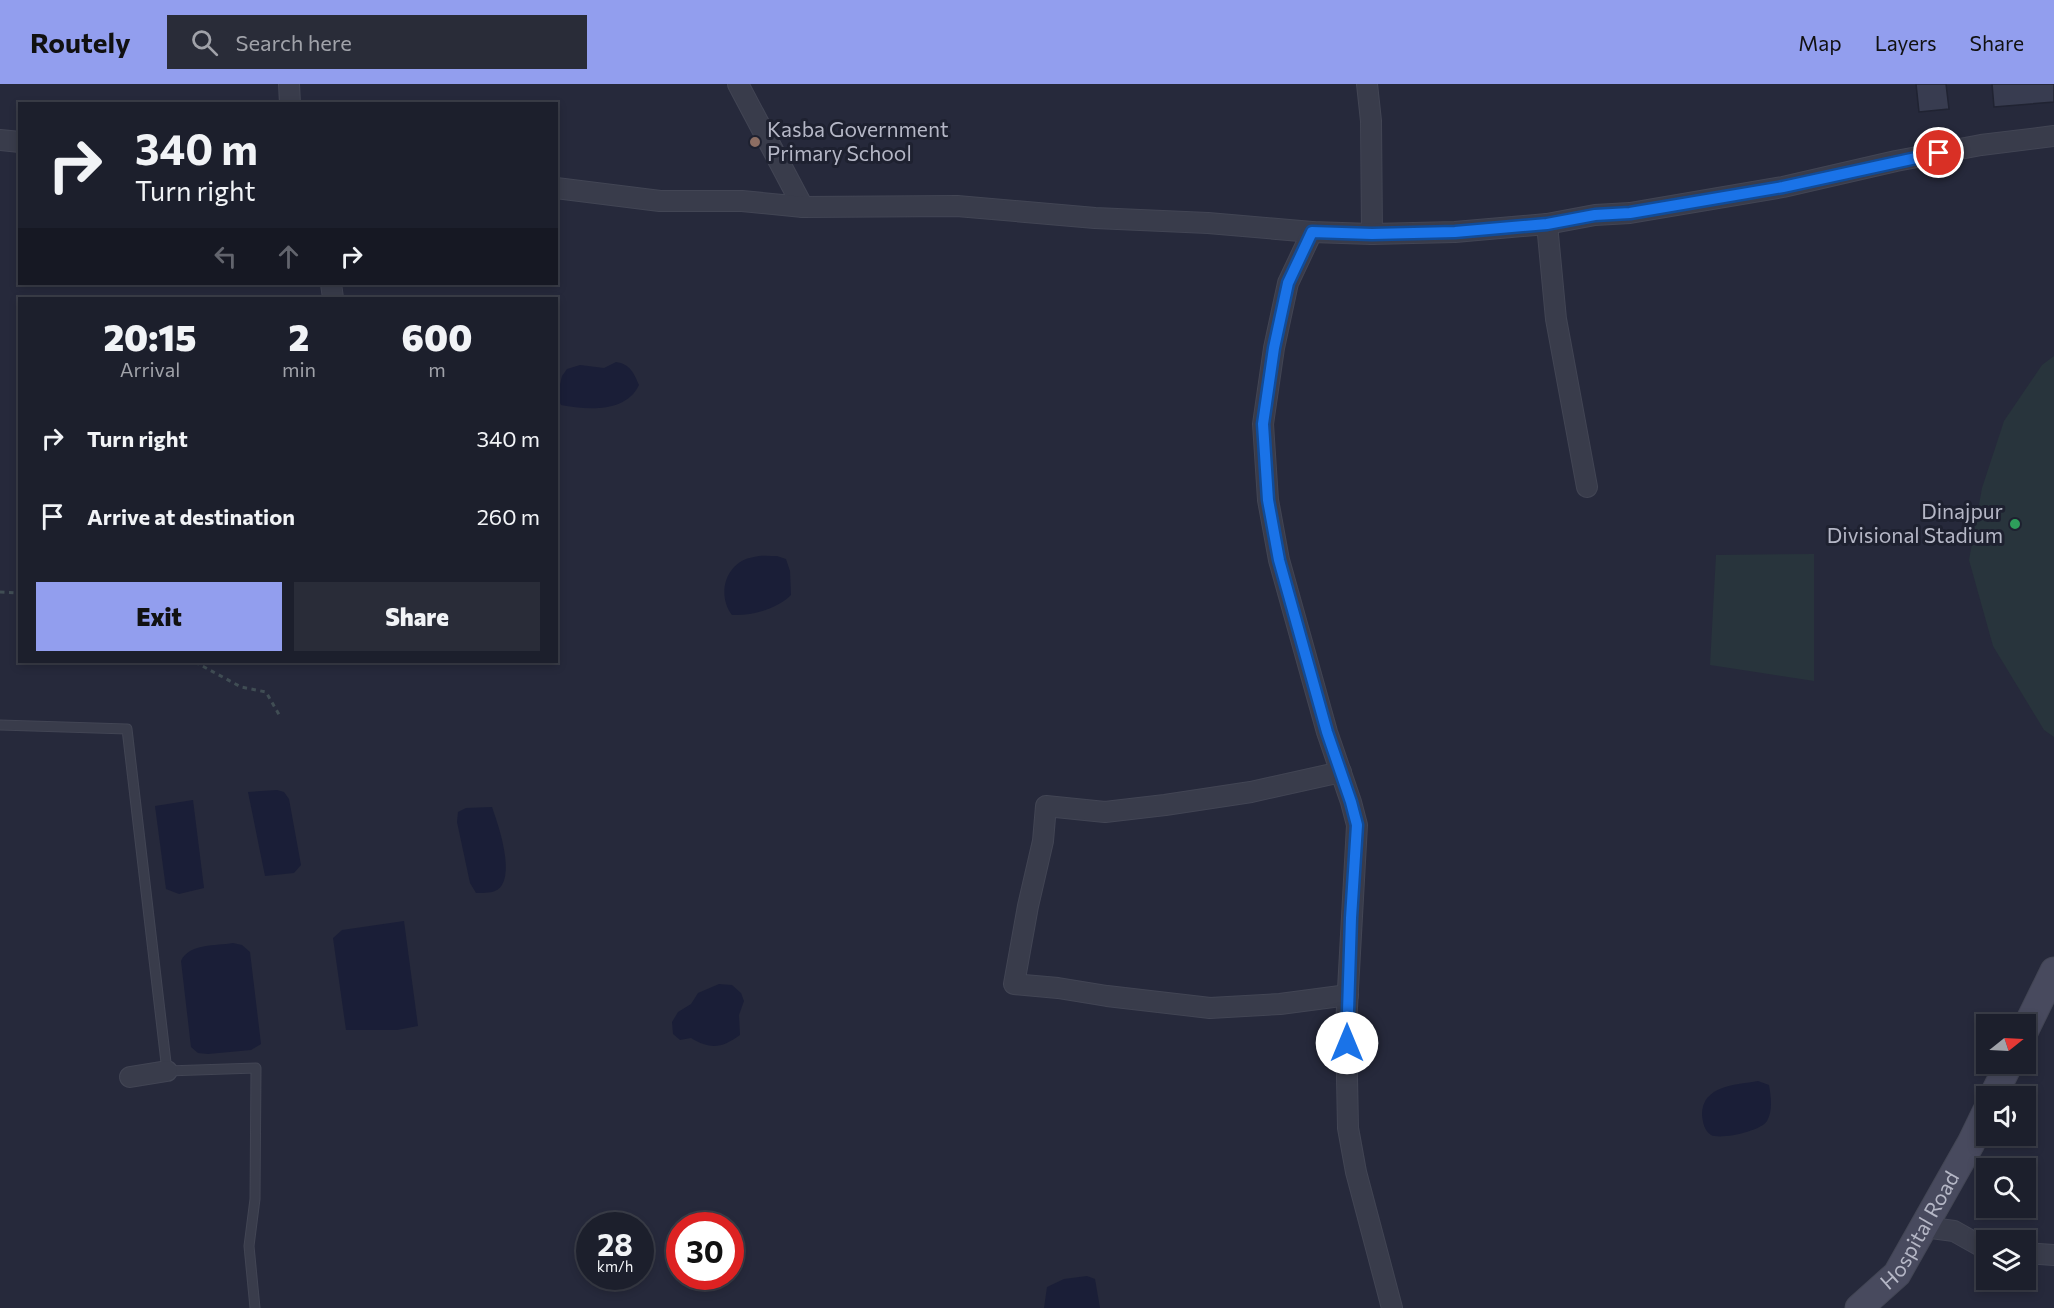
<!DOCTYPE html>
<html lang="en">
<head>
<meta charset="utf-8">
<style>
  :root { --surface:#1c1f2c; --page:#292c38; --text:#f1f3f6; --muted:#a0a2a9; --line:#3a3d48; --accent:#929eee }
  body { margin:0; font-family:Commissioner,sans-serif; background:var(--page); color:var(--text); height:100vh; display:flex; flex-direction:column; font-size:22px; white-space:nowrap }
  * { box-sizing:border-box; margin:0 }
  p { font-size:20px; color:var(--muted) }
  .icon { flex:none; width:33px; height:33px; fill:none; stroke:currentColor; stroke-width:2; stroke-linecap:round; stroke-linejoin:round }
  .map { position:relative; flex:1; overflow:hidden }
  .side { position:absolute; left:18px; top:213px; width:540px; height:366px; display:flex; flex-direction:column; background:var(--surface); border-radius:0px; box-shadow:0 3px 9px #0003,0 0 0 2px var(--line) }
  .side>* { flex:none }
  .top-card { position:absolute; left:18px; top:18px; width:540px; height:183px; border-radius:0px; box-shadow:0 3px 9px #0003,0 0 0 2px var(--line); background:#1c1f2c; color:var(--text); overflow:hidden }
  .needle { width:39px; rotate:72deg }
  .tools { position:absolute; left:1976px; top:930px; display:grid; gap:12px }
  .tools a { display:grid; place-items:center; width:60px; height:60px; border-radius:0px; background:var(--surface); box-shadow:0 3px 9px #0003,0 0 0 2px var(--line); font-size:30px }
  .speed { position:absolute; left:576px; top:1128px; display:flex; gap:12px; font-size:30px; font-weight:700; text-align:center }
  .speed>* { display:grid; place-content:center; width:78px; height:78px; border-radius:50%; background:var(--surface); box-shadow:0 3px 9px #0003,0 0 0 2px var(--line); line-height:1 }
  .speed small { font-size:15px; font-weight:400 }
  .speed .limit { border:9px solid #d22; background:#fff; color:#111 }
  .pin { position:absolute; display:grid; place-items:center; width:51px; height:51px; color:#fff; margin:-26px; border:3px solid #fff; border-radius:50%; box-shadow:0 2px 6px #0007 }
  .me { position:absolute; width:66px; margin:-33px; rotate:0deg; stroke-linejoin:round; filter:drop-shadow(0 0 4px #0008) }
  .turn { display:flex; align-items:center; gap:21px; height:126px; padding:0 18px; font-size:27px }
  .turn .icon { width:78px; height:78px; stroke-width:2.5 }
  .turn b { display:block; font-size:42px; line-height:51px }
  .lanes { display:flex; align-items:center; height:57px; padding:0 18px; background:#0003; justify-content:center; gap:30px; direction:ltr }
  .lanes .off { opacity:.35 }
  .eta { display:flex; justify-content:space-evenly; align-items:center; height:102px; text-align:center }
  .eta b { font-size:36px; font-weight:800; line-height:42px }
  .cta { display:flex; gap:12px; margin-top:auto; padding:12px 18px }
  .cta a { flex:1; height:69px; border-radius:0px; background:var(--accent); color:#111; font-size:24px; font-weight:800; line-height:69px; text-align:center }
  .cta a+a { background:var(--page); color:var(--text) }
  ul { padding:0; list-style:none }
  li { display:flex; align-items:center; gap:18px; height:78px; padding:0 18px }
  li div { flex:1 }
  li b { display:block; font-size:22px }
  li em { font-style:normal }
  header { display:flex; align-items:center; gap:36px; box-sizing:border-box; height:84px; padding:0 30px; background:var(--accent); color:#111 }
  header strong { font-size:28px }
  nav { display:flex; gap:33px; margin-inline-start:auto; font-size:21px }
  .search { width:420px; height:54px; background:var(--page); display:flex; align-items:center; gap:15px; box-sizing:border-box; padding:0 21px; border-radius:0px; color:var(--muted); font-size:22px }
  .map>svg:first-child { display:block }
  .green { fill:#28343c }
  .water { fill:#1a1e37 }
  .building { fill:#383c50; stroke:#202332; stroke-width:1.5 }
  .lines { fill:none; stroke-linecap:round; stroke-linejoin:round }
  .service-casing { stroke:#424554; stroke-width:11 }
  .minor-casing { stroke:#424554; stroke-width:22 }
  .secondary-casing { stroke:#424554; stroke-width:29 }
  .path { stroke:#404d54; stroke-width:3; stroke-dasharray:4.5 4.5; stroke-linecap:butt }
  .service { stroke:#393c4b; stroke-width:9 }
  .minor { stroke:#393c4b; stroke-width:20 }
  .secondary { stroke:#484a5e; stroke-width:27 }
  .route-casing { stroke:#114b97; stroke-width:15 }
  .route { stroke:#1a73e8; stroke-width:10 }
  .education-dot { fill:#8d6e63; stroke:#1e2130; stroke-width:2 }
  .leisure-dot { fill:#2e9e5b; stroke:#1e2130; stroke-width:2 }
  .labels { text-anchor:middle; stroke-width:6; stroke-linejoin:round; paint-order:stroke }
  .poi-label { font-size:21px; fill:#b5b7c6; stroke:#1e2130; text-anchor:start }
  .street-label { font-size:21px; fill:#b5b7c6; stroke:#1e2130 }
</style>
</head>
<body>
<header>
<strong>Routely</strong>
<div class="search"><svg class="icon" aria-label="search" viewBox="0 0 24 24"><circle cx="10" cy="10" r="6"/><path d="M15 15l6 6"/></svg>Search here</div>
<nav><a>Map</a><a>Layers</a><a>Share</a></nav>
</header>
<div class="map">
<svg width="2054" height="1224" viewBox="0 0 2054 1224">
  <rect width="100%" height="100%" fill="#26293b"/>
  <g class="green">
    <polygon points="2054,272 2054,653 2044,646 1993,562 1969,476 1982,404 2004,337 2042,281"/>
    <polygon points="1814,470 1814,597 1710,581 1716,471"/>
  </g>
  <g class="water">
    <path d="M616,278C630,280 634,289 639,301C626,329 587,326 561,321L557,313L562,292L567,285L580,281L604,284Z"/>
    <path d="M777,472L786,475L790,487L791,511C777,525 752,532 732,531C716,510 726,477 754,473C761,471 770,472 777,472Z"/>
    <polygon points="277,706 284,708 289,715 301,781 294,789 265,792 248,708"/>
    <polygon points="193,716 204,804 179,810 166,805 155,722"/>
    <path d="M492,723C498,740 518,797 495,807C490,809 481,809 476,809L470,799L457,738L458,728L466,724Z"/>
    <polygon points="404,837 418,942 397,946 346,946 333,854 342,846"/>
    <path d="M233,859L242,861L250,868L261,960L251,966L208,970L198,969L191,963L181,877C189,859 216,862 233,859Z"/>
    <path d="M719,900L732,901L741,909L744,917L739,931L740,951C722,964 711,966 691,954L680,956L673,950L672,938L678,928L691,920L698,909Z"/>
    <path d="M1758,997L1769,1001C1771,1013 1773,1026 1767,1037C1761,1047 1721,1056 1711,1051C1704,1046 1703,1039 1702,1031C1702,1001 1736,1001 1758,997Z"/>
    <polygon points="1087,1192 1095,1195 1100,1224 1044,1224 1047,1203 1064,1195"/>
  </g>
  <g class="building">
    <polygon points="1916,0 1946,0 1949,25 1919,28"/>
    <polygon points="1992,0 2054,0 2054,18 1994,23"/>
  </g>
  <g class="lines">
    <g class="service-casing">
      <polyline id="service" points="0,641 127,645 167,987 256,984 255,1115 249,1162 255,1224"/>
    </g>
    <g class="minor-casing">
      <g id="minor">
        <polyline points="289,0 290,20"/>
        <polyline points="738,0 803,123"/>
        <polyline points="1367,0 1371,37 1372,150"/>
        <polyline points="0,56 20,58"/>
        <polyline points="556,104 660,117 742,117 803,123 957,122 1095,134 1208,139 1312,148 1372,150 1455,148 1547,140 1595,131 1630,129 1783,103 1896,77 1981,61 2054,52"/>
        <polyline points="1547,140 1556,235 1587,403"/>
        <polyline points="1312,148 1288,199 1274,264 1263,340 1268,416 1279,476 1327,648 1351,718 1357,741 1346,942 1348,1044 1356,1088 1392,1224"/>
        <polyline points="331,200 333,214"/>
        <polyline points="1341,688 1251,708 1165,721 1105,728 1046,722 1043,757 1028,822 1014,900 1058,904 1107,912 1210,924 1280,920 1348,911"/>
        <polyline points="130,993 167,987"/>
        <polyline points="1924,1143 1954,1147 1986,1165"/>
        <polyline points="2025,1169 2054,1171"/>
      </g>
    </g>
    <g class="secondary-casing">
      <g id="secondary">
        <polyline points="2025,946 2054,887"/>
        <polyline points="1993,1012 2009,980"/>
        <path id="s1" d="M1859,1224L1897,1190L1971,1059L1986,1028"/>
      </g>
    </g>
    <g class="path">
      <polyline points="0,508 20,509"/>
      <polyline points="195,578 241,603 266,608 281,634"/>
    </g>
    <use href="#service" class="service"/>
    <use href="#minor" class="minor"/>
    <use href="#secondary" class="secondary"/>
  </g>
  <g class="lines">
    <g class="route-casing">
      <polyline id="route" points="1347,959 1351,834 1357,741 1351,718 1327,648 1279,476 1268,416 1263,340 1274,264 1288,199 1312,148 1372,150 1455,148 1547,140 1595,131 1630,129 1783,103 1939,69"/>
    </g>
    <use href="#route" class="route"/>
  </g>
  <circle class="education-dot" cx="755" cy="58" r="6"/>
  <circle class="leisure-dot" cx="2015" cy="440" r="6"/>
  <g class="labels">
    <g class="poi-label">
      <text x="767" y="53">Kasba Government<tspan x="767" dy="24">Primary School</tspan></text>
      <text x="2003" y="435" text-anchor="end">Dinajpur<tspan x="2003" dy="24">Divisional Stadium</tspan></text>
    </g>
    <g class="street-label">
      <text dy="7" stroke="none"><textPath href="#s1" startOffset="100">Hospital Road</textPath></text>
    </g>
  </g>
</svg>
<div class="tools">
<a><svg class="needle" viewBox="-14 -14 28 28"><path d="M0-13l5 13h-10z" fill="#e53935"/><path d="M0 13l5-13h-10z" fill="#a0a2a9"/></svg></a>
<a><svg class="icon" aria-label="sound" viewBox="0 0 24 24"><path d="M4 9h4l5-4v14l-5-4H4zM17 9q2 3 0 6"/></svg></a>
<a><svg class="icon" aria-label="search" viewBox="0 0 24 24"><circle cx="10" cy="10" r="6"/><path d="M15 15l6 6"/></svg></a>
<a><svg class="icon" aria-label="layers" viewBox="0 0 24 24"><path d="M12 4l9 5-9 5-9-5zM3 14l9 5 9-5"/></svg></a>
</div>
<div class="speed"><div>28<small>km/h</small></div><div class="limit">30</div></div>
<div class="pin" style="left:1939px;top:69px;background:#d93025"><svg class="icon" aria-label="arrive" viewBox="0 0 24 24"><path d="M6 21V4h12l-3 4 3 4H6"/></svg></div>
<svg class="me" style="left:1347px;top:959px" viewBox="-20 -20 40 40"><circle r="19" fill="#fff"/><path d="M0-13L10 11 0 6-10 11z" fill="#1a73e8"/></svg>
<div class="top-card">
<div class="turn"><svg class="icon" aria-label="right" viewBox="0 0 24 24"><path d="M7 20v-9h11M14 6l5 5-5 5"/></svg><div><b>340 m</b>Turn right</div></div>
<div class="lanes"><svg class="icon off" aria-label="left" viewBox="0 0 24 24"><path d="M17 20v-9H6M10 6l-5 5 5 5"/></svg><svg class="icon off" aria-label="ahead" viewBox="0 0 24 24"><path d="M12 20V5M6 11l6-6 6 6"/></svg><svg class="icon" aria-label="right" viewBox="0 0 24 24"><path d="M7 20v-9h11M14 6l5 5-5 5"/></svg></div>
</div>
<section class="side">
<div class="eta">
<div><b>20:15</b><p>Arrival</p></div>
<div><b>2</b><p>min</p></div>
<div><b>600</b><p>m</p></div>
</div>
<ul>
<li><svg class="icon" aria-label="right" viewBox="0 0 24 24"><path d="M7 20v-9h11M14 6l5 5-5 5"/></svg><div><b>Turn right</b></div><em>340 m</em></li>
<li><svg class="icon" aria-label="arrive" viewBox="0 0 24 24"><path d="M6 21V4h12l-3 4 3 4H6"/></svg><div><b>Arrive at destination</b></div><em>260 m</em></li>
</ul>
<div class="cta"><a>Exit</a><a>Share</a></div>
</section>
</div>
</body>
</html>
